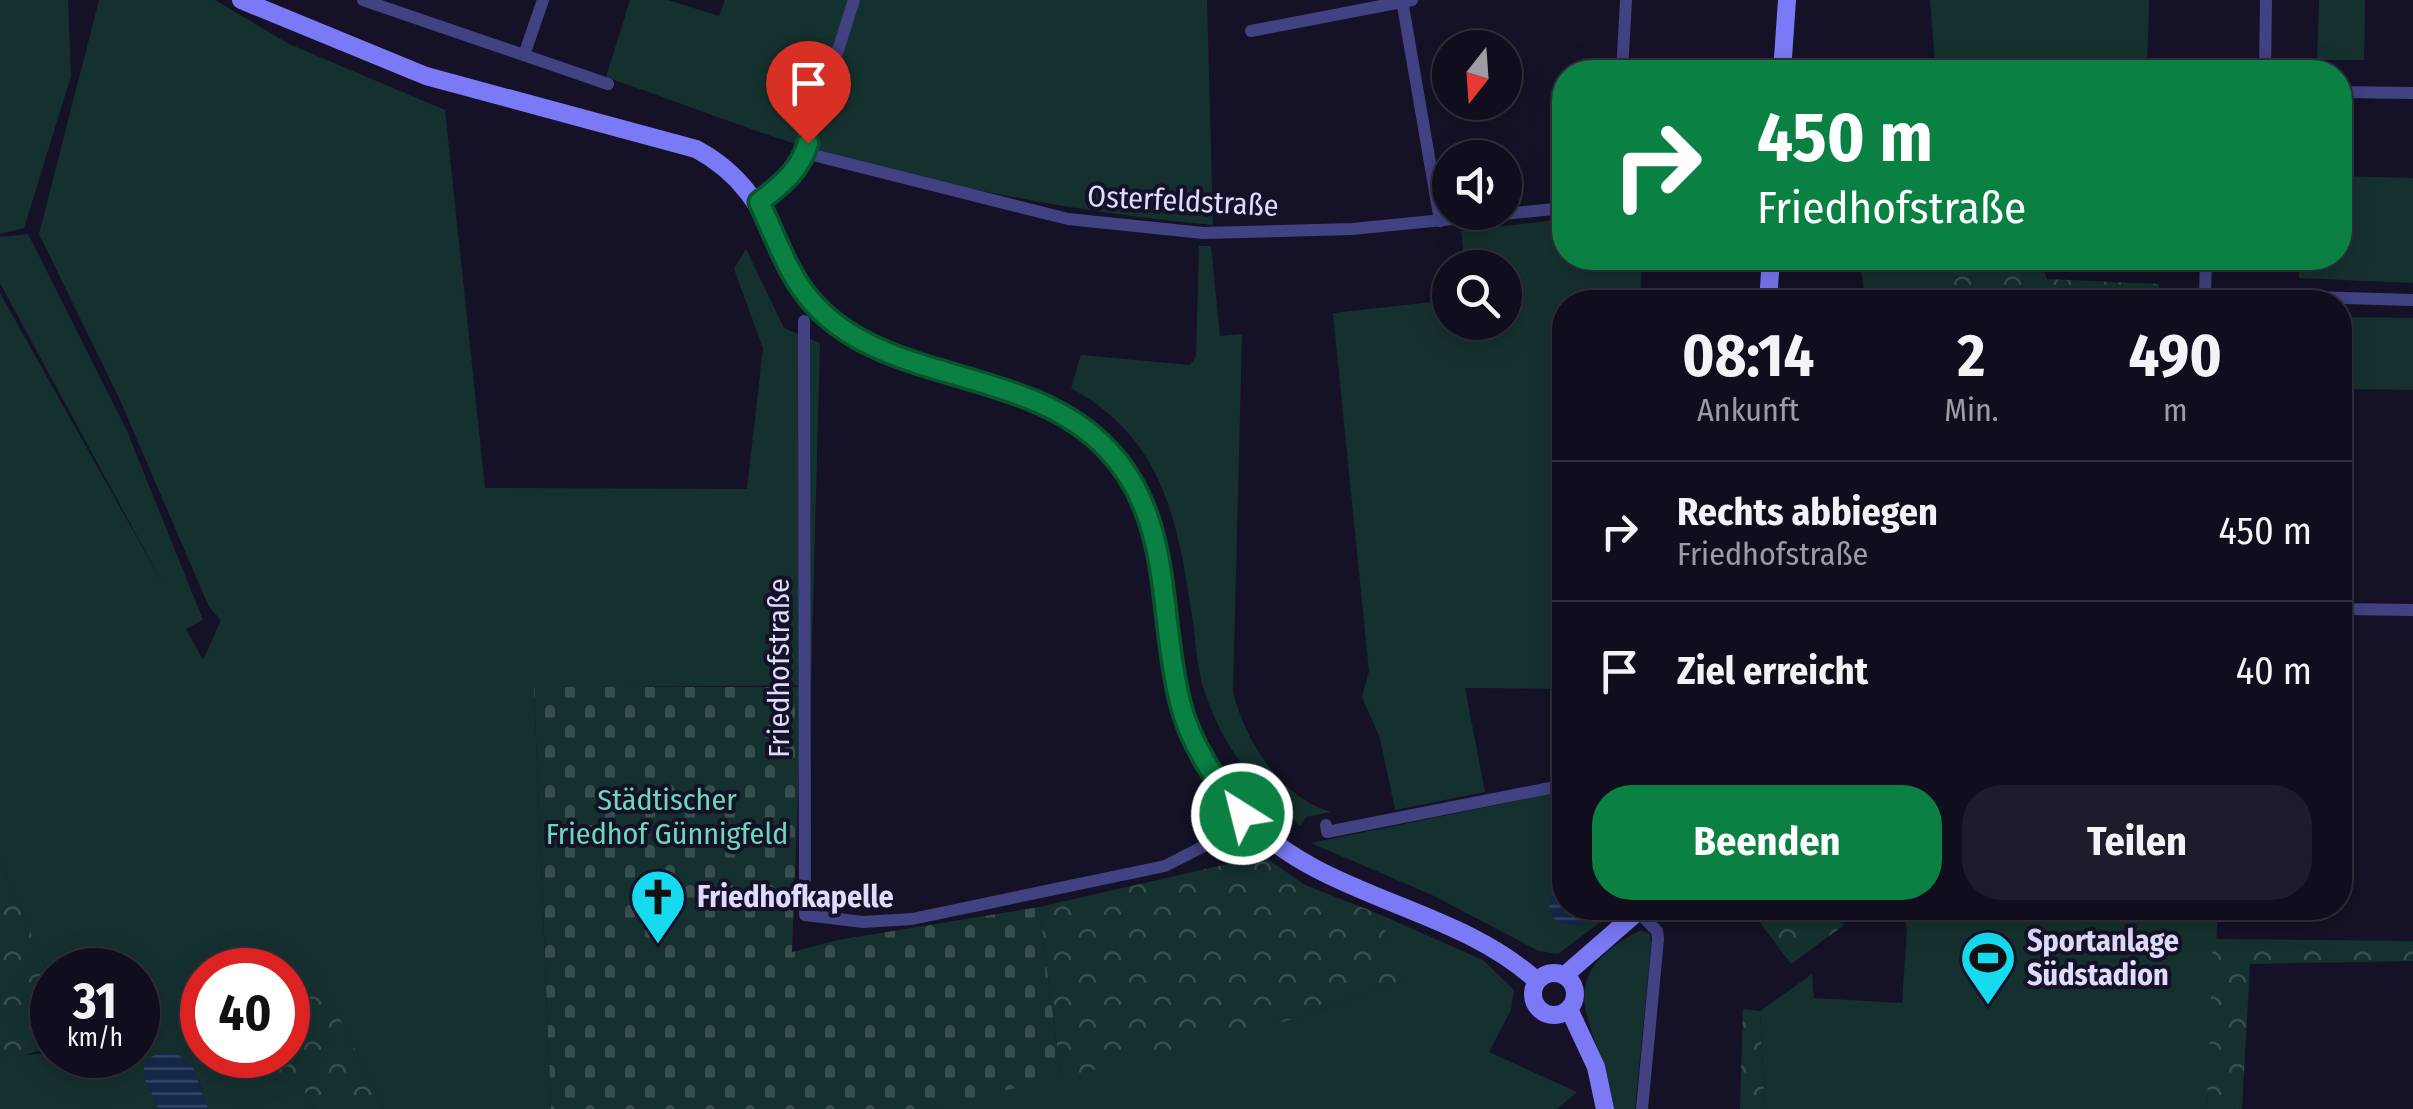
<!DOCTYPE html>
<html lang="de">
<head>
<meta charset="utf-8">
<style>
  :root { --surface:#100e1d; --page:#1e1c2a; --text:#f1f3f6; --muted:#9c9ca4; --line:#302e3b; --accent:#0b8043 }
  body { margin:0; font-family:"Fira Sans Condensed",sans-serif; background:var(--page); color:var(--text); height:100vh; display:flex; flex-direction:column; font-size:38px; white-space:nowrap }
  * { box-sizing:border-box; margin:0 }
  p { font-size:32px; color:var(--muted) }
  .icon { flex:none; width:55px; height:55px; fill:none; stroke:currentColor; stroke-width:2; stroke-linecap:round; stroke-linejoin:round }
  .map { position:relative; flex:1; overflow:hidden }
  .drawer { position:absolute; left:1552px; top:290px; width:800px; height:630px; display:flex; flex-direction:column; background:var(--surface); border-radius:40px; box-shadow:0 5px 25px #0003,0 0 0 2px var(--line) }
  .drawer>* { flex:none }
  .banner { position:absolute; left:1552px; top:60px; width:800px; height:210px; border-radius:40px; box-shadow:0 5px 25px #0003,0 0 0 2px var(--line); background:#0b8043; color:#fff; overflow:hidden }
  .needle { width:65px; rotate:197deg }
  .tools { position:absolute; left:1432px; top:30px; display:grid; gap:20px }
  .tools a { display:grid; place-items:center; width:90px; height:90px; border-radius:50%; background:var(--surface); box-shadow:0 5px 25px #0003,0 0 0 2px var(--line); font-size:50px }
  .speed { position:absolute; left:30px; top:948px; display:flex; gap:20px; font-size:50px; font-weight:700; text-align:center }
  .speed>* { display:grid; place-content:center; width:130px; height:130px; border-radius:50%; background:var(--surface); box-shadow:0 5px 25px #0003,0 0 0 2px var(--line); line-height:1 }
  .speed small { font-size:25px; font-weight:400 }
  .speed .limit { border:15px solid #d22; background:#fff; color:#111 }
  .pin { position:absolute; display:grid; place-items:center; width:85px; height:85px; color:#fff; margin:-102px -42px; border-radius:50% 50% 50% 0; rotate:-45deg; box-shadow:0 0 10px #0007 }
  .pin .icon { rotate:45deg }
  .me { position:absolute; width:110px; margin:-55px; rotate:324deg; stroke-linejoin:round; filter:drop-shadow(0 0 8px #0008) }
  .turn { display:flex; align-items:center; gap:35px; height:210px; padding:0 40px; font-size:45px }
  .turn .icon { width:130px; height:130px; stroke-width:2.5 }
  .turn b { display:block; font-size:70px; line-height:85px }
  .eta { display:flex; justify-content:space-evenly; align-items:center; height:170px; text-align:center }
  .eta b { font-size:60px; font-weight:700; line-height:70px }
  .cta { display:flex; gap:20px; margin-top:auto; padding:20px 40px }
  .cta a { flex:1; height:115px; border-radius:40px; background:var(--accent); color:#fff; font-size:40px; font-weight:700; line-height:115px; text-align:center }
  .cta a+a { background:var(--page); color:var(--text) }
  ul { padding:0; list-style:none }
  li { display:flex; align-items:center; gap:30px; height:140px; padding:0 40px; border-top:2px solid var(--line) }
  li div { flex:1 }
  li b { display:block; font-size:38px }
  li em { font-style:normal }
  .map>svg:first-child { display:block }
  .green { fill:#15312f }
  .forest { fill:url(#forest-crowns) }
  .cemetery { fill:url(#cemetery-stones) }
  .water { fill:url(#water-rules) }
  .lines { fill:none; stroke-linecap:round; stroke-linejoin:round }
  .street { stroke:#424182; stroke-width:12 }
  .secondary { stroke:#7b79f5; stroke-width:18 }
  .route-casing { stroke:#07532c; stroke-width:25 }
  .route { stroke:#0b8043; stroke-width:18 }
  .labels { text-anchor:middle; stroke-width:8; stroke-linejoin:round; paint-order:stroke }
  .street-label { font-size:30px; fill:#dedbfc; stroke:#151227 }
  .park-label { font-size:30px; fill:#6bd8bb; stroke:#151227 }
  .poi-label { font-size:30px; font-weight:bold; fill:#dedbfc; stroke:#151227; text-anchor:start }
</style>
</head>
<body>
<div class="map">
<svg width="2413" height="1109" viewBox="0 0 2413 1109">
  <defs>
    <pattern id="forest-crowns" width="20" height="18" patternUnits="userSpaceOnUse" patternTransform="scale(2.5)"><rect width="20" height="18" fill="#15312f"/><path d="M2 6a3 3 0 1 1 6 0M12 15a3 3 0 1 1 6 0" fill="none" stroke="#374e4e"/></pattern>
    <pattern id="cemetery-stones" width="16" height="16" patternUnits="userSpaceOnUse" patternTransform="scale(2.5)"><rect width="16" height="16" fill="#15312f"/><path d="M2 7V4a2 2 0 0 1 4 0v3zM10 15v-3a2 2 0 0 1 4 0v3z" fill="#374e4e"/></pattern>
    <pattern id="water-rules" width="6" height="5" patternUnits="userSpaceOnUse" patternTransform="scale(2.5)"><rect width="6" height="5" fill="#13294a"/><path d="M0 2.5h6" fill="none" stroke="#354765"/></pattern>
  </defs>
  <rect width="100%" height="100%" fill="#151227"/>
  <g class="green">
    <polygon points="0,0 68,0 71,76 24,228 0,234"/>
    <path d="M99,0H215L289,44L445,110L485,488L747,489L763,348L734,269L746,249L784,328L820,343L811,685L534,688L551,1109H384L321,981L255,950L202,970L196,978L202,992V1055H231L241,1074L301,1083L314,1109H208C198,1079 193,1052 157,1054L144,1078L159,1109H0V1063C25,1047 103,1055 138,1055V970H52V982L0,861V293L164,586L0,283V237L28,234L127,431L203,620L186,629L203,660L221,620L209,607L120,400L39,234Z"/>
    <path d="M630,0H668L719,16L725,0H1207L1213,225C1078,213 945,187 816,150C745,129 676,101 606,77Z"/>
    <polygon points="1930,0 2149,0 2147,72 1951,72 1943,61 1935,62"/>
    <polygon points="2319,0 2365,0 2364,60 2317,60"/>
    <polygon points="2340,176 2413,178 2413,283 2299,278 2299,258 2340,258"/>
    <polygon points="1565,219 1565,258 1642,258 1640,302 1565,302 1565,689 1465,688 1485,792 1395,810 1380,738 1362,697 1369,671 1333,313 1450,300 1450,322 1505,322 1505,268 1465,267 1461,231"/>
    <path d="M1199,246H1211L1220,336L1242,334L1233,692C1245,741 1281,798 1331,812L1306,817L1300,826C1255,786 1223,748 1204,690C1197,669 1196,644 1193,622C1178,524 1166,440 1071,388L1081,355L1190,365L1196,357Z"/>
    <polygon points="1859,258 1909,258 1920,275 1925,274 1931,302 1866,302"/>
    <polygon points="2340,317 2413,318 2413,390 2340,389"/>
    <polygon points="1565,791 1565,908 1619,908 1558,954 1539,951 1432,895 1311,843"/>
    <polygon points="1901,908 2218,911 2207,1109 1765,1109 1760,1011 1812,974 1814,998 1902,1003 1907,929"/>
    <polygon points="1374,912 1483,960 1514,990 1511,1010 1489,1052 1577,1092 1557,1109 922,1109 1312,1014 1410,976"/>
    <path d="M1641,930L1650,934L1651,946L1635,1109H1614C1603,1027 1540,981 1641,930Z"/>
  </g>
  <g class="forest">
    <polygon points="1909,258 2040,258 2047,279 2159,284 2158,302 1931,302 1925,275 1920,275"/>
    <polygon points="1263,856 1305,885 1374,912 1411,976 1312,1014 1061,1078 1039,907"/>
    <polygon points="0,861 52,982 52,1054 38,1051 0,1063"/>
    <polygon points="1749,908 1831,908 1844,925 1791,964"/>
    <polygon points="2213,939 2413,941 2413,961 2250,964 2242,1109 2207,1109"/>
    <polygon points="255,950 321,980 384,1109 314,1109 300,1083 240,1074 231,1055 288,1055 288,970 212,970"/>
    <polygon points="1743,1009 1760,1011 1765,1109 1740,1109"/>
  </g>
  <polygon class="cemetery" points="534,687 802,687 792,952 838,940 1039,907 1061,1078 922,1109 551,1109"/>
  <g class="water">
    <path d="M1565,879V908H1602L1581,926L1559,923C1542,907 1549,893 1565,879Z"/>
    <polygon points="176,1053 193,1067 208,1109 159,1109 144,1078 144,1061 157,1054"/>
  </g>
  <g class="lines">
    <g class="street">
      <polyline points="363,0 608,84"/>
      <polyline points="1402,0 1440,221"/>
      <polyline points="1251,31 1412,0"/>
      <polyline points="524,55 543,0"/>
      <polyline points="1622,72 1626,0"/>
      <polyline points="2265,72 2266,0"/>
      <polyline points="2340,92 2413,93"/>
      <polyline points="805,153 1068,219 1203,233 1352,229 1565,208"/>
      <polyline points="759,202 784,183 805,153 854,0"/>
      <polyline points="2205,294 2413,300"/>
      <polyline points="2183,302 2193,295 2205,294 2206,258"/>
      <polyline points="804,321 805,915 863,922 912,919 1165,866 1214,841 1243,814"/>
      <polyline points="2340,590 2345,415"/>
      <polyline points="2340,609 2413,610"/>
      <polyline points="1326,825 1327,832 1565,785"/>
      <polyline points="1639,913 1657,931 1658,939 1642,1109"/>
    </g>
    <g class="secondary">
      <path d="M241,0L426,76L696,149C787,197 770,287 853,336C944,390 1076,377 1133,483C1193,596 1144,707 1243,814C1321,900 1453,904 1537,981"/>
      <polyline points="1782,72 1787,0"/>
      <polyline points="1768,302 1771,258"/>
      <circle cx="1554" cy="994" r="21"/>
      <polyline points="1565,975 1642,908"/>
      <polyline points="1569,1009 1596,1067 1605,1109"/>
    </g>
  </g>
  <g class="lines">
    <g class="route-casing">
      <path id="route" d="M808,143C800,171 781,185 759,202C774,233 786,270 808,297C880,387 1027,363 1108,450C1174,520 1158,616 1180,702C1190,744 1216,781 1242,814"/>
    </g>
    <use href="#route" class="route"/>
  </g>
  <defs>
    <g id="church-pin" transform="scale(2.875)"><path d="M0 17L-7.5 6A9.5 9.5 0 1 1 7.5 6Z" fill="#16daed" stroke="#151227"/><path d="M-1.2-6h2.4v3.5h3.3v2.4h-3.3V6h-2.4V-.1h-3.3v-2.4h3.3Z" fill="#111"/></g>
    <g id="stadium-pin" transform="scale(2.875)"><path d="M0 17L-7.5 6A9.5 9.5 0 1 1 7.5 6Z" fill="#16daed" stroke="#151227"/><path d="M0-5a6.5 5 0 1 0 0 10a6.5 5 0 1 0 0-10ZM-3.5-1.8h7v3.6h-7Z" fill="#111"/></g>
  </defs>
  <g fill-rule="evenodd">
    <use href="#church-pin" x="658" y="897"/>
    <use href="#stadium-pin" x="1988" y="958"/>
  </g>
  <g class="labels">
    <g class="street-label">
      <text transform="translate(1183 201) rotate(3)" y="10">Osterfeldstraße</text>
      <text transform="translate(779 668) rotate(-90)" y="10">Friedhofstraße</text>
    </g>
    <g class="park-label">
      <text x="667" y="810">Städtischer<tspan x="667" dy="34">Friedhof Günnigfeld</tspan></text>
    </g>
    <g class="poi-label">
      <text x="697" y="907">Friedhofkapelle</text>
      <text x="2027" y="951">Sportanlage<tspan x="2027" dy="34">Südstadion</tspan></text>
    </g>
  </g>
</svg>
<div class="tools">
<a><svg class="needle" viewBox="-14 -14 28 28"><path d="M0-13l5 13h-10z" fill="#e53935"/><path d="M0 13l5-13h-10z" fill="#9c9ca4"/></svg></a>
<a><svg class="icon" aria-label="sound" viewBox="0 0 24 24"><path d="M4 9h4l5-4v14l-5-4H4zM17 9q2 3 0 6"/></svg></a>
<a><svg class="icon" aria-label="search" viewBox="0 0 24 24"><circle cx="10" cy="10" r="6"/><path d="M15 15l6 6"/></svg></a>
</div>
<div class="speed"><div>31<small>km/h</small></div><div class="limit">40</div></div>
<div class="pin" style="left:808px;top:143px;background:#d93025"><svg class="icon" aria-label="arrive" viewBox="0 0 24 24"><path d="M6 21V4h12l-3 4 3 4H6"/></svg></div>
<svg class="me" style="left:1242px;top:814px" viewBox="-20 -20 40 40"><circle r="17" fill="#0b8043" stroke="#fff" stroke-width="3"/><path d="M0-11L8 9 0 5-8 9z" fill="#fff"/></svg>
<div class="banner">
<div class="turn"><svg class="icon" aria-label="right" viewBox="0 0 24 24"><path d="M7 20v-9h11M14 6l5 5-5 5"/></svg><div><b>450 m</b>Friedhofstraße</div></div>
</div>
<section class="drawer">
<div class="eta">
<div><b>08:14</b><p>Ankunft</p></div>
<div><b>2</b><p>Min.</p></div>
<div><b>490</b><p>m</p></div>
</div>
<ul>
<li><svg class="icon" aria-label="right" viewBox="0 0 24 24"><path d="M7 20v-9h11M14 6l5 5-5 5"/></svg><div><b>Rechts abbiegen</b><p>Friedhofstraße</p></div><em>450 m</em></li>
<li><svg class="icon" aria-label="arrive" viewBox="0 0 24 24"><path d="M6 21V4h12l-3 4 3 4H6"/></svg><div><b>Ziel erreicht</b></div><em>40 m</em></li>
</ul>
<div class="cta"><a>Beenden</a><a>Teilen</a></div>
</section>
</div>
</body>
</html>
